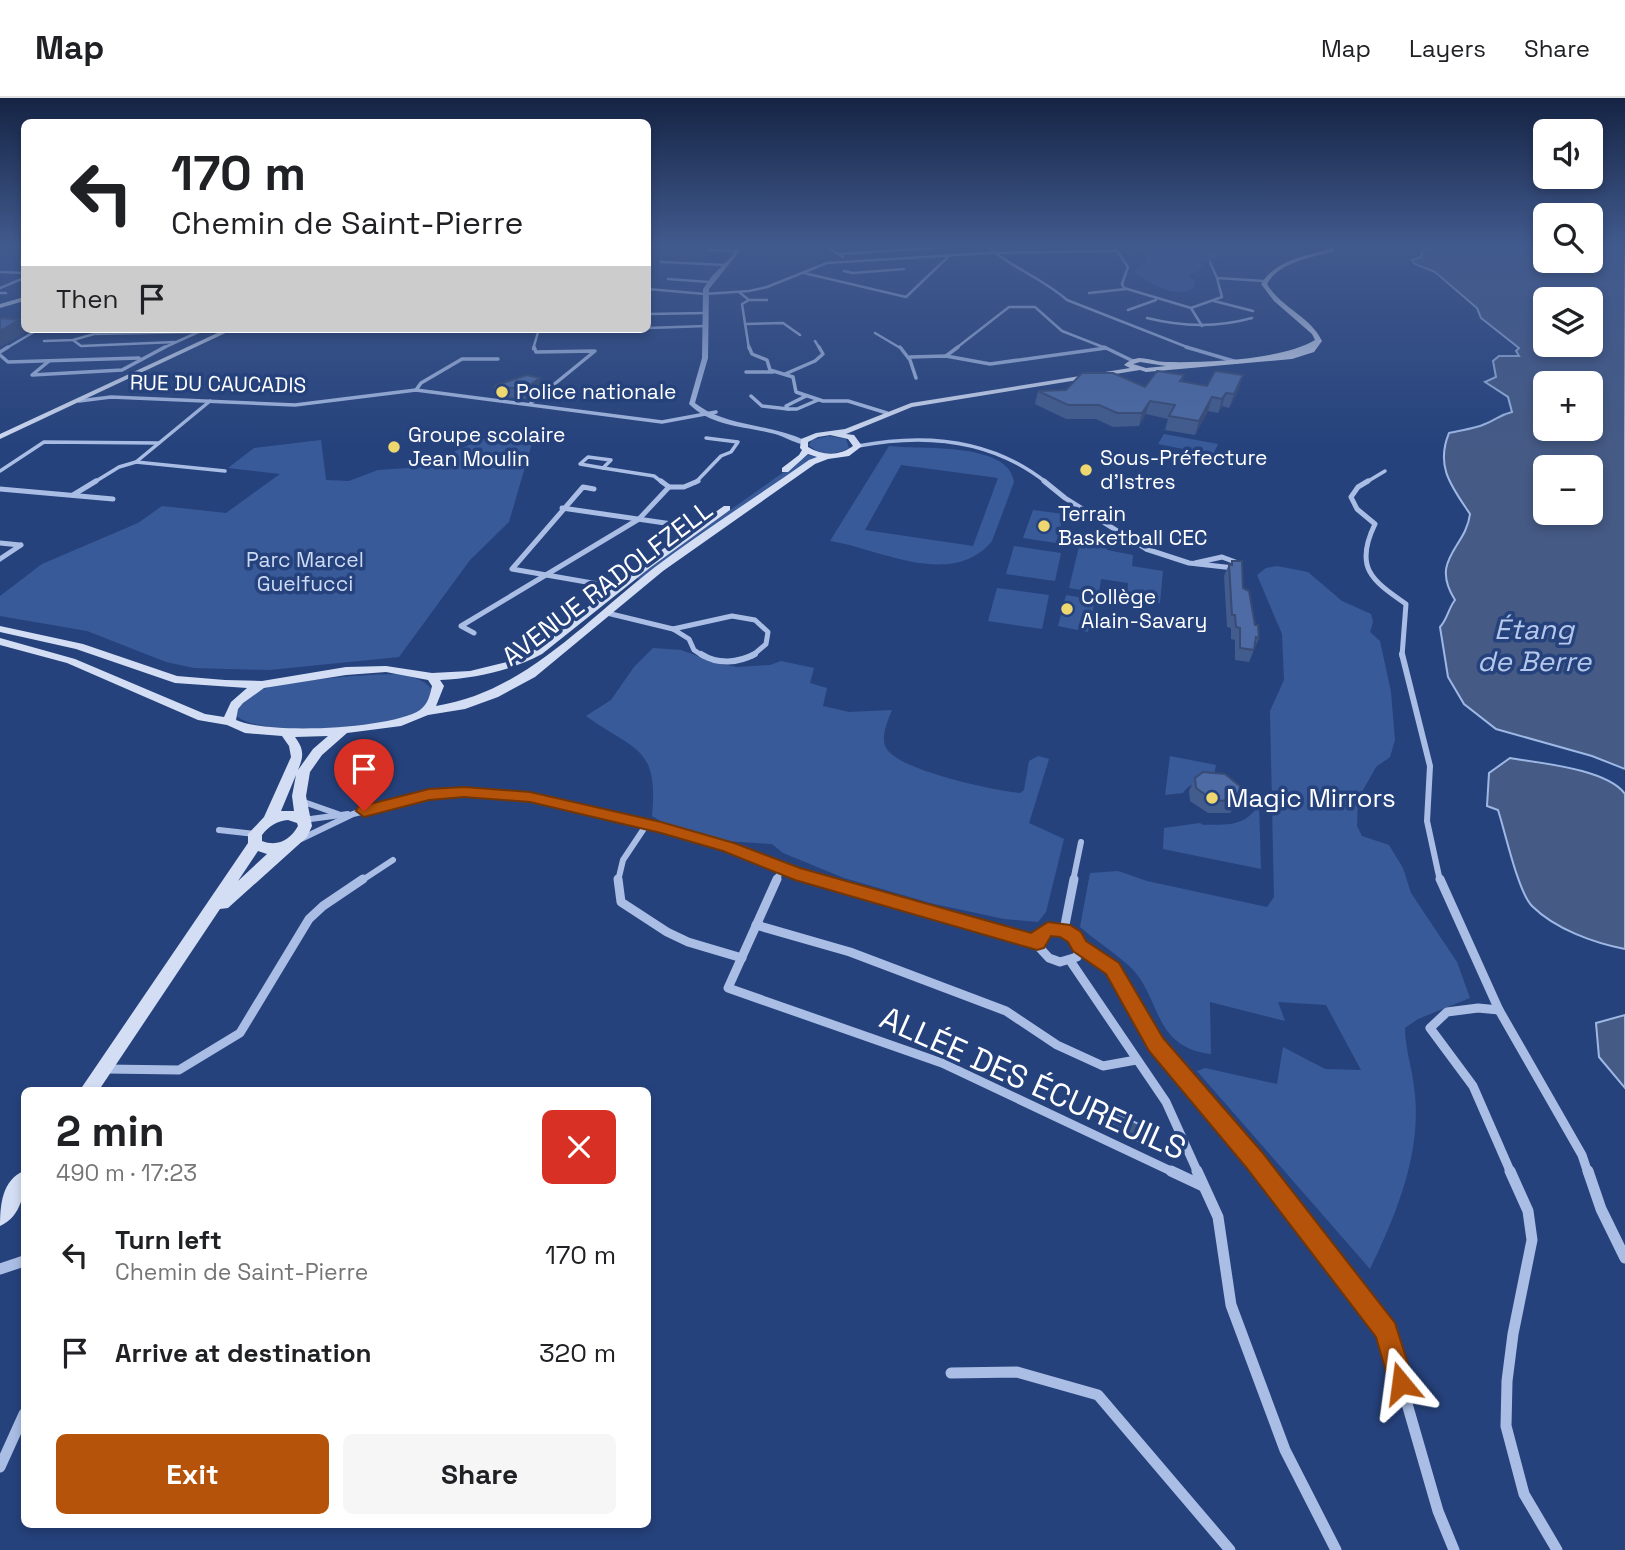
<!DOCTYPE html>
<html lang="en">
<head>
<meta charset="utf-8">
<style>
  :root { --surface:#fff; --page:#f6f6f6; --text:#202124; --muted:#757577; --line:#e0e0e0; --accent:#b45309 }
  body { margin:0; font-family:"Space Grotesk",sans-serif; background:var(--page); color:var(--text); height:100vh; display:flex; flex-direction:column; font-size:26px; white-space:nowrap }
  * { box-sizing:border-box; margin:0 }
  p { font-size:23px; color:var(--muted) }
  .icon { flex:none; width:38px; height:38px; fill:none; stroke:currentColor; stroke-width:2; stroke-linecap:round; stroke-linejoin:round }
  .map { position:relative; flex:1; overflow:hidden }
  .sheet { position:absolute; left:21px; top:989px; width:630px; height:441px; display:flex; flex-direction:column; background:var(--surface); border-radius:10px; box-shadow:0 4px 10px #0003 }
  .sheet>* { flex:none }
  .guide { position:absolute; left:21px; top:21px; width:630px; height:214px; border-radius:10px; box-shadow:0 4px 10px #0003; background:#fff; color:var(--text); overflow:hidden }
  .tools { position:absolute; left:1533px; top:21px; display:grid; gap:14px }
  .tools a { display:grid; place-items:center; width:70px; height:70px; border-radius:10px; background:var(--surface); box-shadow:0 4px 10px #0003; font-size:35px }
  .pin { position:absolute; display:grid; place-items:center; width:60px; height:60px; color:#fff; margin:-72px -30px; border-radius:50% 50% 50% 0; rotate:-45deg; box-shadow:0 0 7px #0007 }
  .pin .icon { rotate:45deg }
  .me { position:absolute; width:77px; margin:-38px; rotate:344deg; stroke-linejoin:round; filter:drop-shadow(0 0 5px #0008) }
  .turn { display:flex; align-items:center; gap:24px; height:147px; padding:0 35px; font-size:32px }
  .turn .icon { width:91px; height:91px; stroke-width:2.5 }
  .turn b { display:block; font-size:49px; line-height:60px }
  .then { display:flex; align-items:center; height:66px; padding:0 35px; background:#0003; gap:14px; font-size:26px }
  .round { display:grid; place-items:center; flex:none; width:74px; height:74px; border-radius:10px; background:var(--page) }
  .summary { display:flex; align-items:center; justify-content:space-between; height:119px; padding:0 35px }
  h1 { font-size:42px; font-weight:700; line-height:52px }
  .action { display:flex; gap:14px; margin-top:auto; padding:14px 35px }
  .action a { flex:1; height:80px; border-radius:10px; background:var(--accent); color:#fff; font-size:28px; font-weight:700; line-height:80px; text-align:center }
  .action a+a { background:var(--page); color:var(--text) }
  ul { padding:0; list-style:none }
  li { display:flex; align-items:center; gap:21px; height:98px; padding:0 35px }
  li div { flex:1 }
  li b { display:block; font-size:26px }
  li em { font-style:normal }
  header { display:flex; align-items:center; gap:42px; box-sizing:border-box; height:98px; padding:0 35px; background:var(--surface); border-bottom:2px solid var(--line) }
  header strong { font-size:33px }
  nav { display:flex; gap:38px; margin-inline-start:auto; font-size:24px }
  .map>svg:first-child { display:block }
  .green { fill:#395a99; fill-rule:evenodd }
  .water { fill:#455a85; stroke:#9eb8e5; stroke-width:2; fill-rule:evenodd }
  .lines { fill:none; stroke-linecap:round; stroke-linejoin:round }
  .pedestrian { stroke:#aabee5; stroke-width:2.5 }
  .minor-far5 { stroke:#aabee5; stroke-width:2.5 }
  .minor-far4 { stroke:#aabee5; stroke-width:3.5 }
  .minor-far3 { stroke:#aabee5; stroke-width:5 }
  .minor-far2 { stroke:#aabee5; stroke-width:6 }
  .minor-far1 { stroke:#aabee5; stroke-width:9 }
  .minor { stroke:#aabee5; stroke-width:11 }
  .tertiary { fill:#aabee5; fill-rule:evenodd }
  .secondary { fill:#d3def4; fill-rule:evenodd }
  .wall { fill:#435c8e }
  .shaded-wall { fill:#374b74 }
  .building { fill:#4e6ba5; stroke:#374b74; stroke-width:2 }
  .route { fill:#b45309; stroke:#753606; stroke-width:2 }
  .poi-dot { fill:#eed76f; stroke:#26427c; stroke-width:2.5 }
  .labels { text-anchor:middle; stroke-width:7; stroke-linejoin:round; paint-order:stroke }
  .far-street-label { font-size:21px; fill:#fff; stroke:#26427c }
  .far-poi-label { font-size:21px; fill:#fff; stroke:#26427c; text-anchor:start }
  .far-park-label { font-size:21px; fill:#cddaf4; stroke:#26427c }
  .street-label { font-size:26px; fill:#fff; stroke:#26427c }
  .poi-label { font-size:26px; fill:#fff; stroke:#26427c; text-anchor:start }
  .water-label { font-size:28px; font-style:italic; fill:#b5c8ec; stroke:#26427c }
  .near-street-label { font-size:32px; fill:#fff; stroke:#26427c }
</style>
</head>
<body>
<header>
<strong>Map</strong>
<nav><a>Map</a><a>Layers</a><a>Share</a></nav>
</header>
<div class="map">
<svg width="1625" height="1452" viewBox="0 0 1625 1452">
  <rect width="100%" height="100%" fill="#26427c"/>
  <g class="green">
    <path d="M1141,147C1165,147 1201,140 1220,158L1215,162L1200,164L1204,170L1189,177L1195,183L1193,191C1171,200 1152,186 1133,174L1147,163Z"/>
    <polygon points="503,332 541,337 532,345 509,424 470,462 399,559 269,572 194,570 166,564 87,533 0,518 0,498 42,466 138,425 162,408 226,415 280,376 228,370 254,350 321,342 326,382 349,383 378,372 425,369 444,358"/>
    <polygon points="1164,336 1218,346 1213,357 1158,346"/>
    <path d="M829,338L846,341L849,350C837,357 819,358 809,347L812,342Z"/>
    <path d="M889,348C918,352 1009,343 1014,384L992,443C952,492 878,450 830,443ZM901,367L998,380L973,448L865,432Z"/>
    <polygon points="808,357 817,359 642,481 634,480"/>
    <polygon points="1033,412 1064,416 1056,445 1023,440"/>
    <polygon points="1082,436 1109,440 1107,452 1133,457 1132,468 1163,473 1160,505 1127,499 1128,485 1101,481 1099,495 1069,490"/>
    <polygon points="1014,448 1061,455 1055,483 1006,476"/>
    <path d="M1277,468L1308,474L1342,503L1371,516L1373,524L1370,534L1380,543L1391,594L1395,642L1390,659L1376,669L1358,701L1357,728L1362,738L1389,747L1403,770L1411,795L1457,864L1470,900L1418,921L1405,930C1405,951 1412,969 1414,989C1423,1052 1397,1115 1370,1171L1197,973L1205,970L1277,986L1283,949L1325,971L1361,972L1326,907L1278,904L1285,923L1210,904L1211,956C1150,949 1163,897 1127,866C1112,853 1095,842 1080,829L1090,775L1118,773L1147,783L1267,809L1274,799L1270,613L1284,582L1282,536L1257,477L1266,470Z"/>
    <polygon points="997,490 1049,497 1042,531 988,523"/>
    <polygon points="1066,497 1095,502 1088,534 1058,528"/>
    <path d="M653,550L681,552L720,566L737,569L770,567L781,563L814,570L810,585L827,590L823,608L849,614L892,612C888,622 881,637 885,648C894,672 996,693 1020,695L1024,692L1029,663L1038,658L1049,661L1029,725L1064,741L1046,814L1038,824L1004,821L934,806L844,780L783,755L772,746L724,743L681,735L652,718C659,647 634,653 586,618L611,602L634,569Z"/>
    <path d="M401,576C415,580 427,582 434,595C431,600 427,609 422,613C398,631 252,641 235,616C238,607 244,600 253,595C277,582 371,576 401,576Z"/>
    <path d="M1170,658L1216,667L1213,682C1201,684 1190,684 1183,695L1165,697Z"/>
    <path d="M1259,707L1261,771L1163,751L1164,730L1200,725L1203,727C1228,726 1243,730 1259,707Z"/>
  </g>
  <g class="water">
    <path d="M1434,147H1545V163H1591V147H1625V671L1592,658L1496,631L1464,606L1448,579L1440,529C1448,520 1448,511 1455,502C1429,461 1466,450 1470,416C1452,389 1435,369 1449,335C1461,332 1474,331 1485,326C1496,322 1499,317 1512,314L1508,299L1485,284L1496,279L1493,263L1499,258H1519L1516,253L1519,250L1481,220L1477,210L1435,174L1415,166L1412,162L1421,159L1422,154ZM1545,201H1591V247H1545ZM1545,285H1591V331H1545ZM1545,369H1591V415H1545Z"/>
    <path d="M1510,660C1539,665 1607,671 1625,696V851C1594,845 1555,831 1532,808C1518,794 1505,733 1498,712L1487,708L1489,675Z"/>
    <polygon points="1625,917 1625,990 1599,959 1596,925"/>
    <polygon points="1117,1016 1154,1033 1150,1049 1111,1030"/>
  </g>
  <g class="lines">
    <g class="pedestrian">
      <polyline points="73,242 81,248 175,244"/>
      <polyline points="44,243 73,242 94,236 199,234"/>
    </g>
    <g class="minor-far5">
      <polyline points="823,147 843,159"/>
      <path d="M985,147C1010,169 1042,180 1067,202L1192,251"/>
      <polyline points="1113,147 1128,169 1122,186 1124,190 1191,210 1222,199 1217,180 1264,183"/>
      <polyline points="1304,147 1319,147"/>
      <polyline points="708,152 737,153"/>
      <polyline points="840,156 975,147"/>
      <polyline points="24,161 21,164 24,164"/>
      <polyline points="661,164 727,167"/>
      <polyline points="1210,164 1217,180"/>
      <polyline points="844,173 853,175 904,171"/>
      <polyline points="0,174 24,175"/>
      <polyline points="804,175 906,199 949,158"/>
      <polyline points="668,181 709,184"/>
      <polyline points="0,190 24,180"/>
      <polyline points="648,191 705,196 749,193 767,189 827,165 989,155 1118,153"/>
      <polyline points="739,194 749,202 742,206 749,251"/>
      <polyline points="0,195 6,195"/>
      <polyline points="1089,195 1126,191"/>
      <polyline points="749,202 767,202"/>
      <polyline points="1214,203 1253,213"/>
      <polyline points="1191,210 1202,228"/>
      <polyline points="1128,212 1156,202"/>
      <polyline points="648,216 706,215"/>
      <path d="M1147,220C1183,229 1216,230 1252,220"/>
      <polyline points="745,226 783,225 800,237"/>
      <polyline points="0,228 24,228"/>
      <polyline points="648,230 706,228"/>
      <polyline points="875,235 902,251"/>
      <polyline points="815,243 820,251"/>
      <polyline points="5,251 39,231"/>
      <polyline points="161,251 205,231"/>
      <polyline points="533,251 539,231"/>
      <polyline points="955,251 1009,209 1035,209 1062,233 1108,251"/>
      <polyline points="1100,251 1106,250"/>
    </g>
    <g class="minor-far4">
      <polyline points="749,249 752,256 767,262 770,272 793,279 796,294 823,303 848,303 887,315"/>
      <polyline points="900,249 910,262 916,280"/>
      <polyline points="1104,249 1133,263"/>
      <polyline points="1186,249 1237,264"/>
      <polyline points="0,254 8,249"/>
      <polyline points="0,257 8,264 139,260"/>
      <polyline points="946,258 958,249"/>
      <polyline points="910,259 946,258 990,266 1106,250"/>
      <polyline points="49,263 32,277 122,272 165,249"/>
      <polyline points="746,274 773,274"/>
      <polyline points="785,276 815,263 823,256 819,249"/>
      <polyline points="416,292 421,285 462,261 498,261"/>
      <polyline points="751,298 762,308 788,311"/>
      <polyline points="806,298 786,308 788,311 797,311 818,302"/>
      <polyline points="79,303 111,299 295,307 416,292 662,324 716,314"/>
      <polyline points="530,306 595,253 536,254 534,249"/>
      <path d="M858,348C925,335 992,341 1047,385"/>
      <polygon points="588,359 611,362 603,370 580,366"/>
      <polyline points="136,364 225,373"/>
      <polyline points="603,370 654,378 663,385"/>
      <polyline points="0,373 44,344 159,345"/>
      <polyline points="93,385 119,369 136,364 210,303"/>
      <polyline points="695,385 721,358 731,354 738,344 706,340"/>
      <polyline points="1365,385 1385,373"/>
    </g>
    <g class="minor-far3">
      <polyline points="661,383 669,389"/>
      <polyline points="1044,383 1065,400 1146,451 1189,465 1234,470 1238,465 1222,459 1195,465"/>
      <path d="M1368,383L1358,389L1351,399L1357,411L1375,426C1354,469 1371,482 1406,506L1402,558"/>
      <polyline points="669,389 684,389 698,383"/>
      <polyline points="0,391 113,401"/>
      <polyline points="594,391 583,389 512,471 598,486 615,492"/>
      <polyline points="73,397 96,383"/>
      <polyline points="562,410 672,426 693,433"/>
      <polyline points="0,445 20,447"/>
      <polyline points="0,461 21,447"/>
      <polyline points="607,515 673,531"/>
      <polyline points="474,535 461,528 639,421 669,389"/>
      <polyline points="703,558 694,552 689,541 673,531 732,518 755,522 768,534 766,546 752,558"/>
    </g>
    <g class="minor-far2">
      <path d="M701,556C718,567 738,565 755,556"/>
      <polyline points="1402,556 1430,668 1427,723 1440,783"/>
      <polyline points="301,703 338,716"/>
      <polyline points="303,722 348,716"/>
      <polyline points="219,732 255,736"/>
      <polyline points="301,741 353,716 429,697 464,694 530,699 661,729 728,749 824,783"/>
      <polyline points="361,783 393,762"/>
      <polyline points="618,783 623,762 647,726"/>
      <polyline points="776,783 782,770"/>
      <polyline points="1073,783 1081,744"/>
    </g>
    <g class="minor-far1">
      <polyline points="618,781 621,804 667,834 688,844 742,860"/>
      <polyline points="777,781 728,890 942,965 1175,1075"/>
      <polyline points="818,781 1037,844"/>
      <polyline points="1440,781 1499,912 1582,1057 1588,1075"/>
      <polyline points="756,827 850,854 1006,913 1057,947 1103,968 1136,962"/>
      <path d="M1048,831C1063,832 1072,835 1080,848L1077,859L1060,864L1049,860L1037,847L1039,837Z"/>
      <polyline points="1064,832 1074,781"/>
      <polyline points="1080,848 1112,871 1156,947 1265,1075"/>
      <polyline points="1071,864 1166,1004 1198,1075"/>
      <polyline points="1499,912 1478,910 1447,914 1430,930 1473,988 1511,1075"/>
      <polyline points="106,971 179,972 240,935 309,821 323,808 363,781"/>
    </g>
    <g class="minor">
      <polyline points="1171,1073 1203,1088"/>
      <polyline points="1197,1073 1218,1119 1231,1207 1285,1352 1336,1452"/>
      <polyline points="1263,1073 1386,1233 1438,1413 1454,1452"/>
      <polyline points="1510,1073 1528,1113 1532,1142 1513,1236 1507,1283 1506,1328 1524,1396 1557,1452"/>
      <polyline points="1588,1073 1601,1111 1625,1160"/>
      <polyline points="0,1171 24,1163"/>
      <polyline points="951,1275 1017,1274 1098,1297 1230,1452"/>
      <polyline points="0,1369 24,1316"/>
    </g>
    <path class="tertiary" d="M737,147H741L739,154L709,191L708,260L695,305C727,330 771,325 806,343V347C796,346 785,339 775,336C745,328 712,329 689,306L702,260L703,191L712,178L731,159Z"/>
    <g class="secondary">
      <path d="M1333,150L1335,153C1312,160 1280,163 1267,186C1281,210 1310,218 1322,243L1314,254L1292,261L1146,274L1140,272L912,309L846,336L854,337L862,348L849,358L828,361L815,366L663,473L535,579L498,599L465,611L428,617L401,628L347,635L322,657L310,674L306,698L312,728L307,739L228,810L220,811L99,992H80L248,745V736L264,719L291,659L289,648L282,638L245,635L227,627L198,622L67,565L0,547V540L75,561L205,616L224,619L231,604L247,590L175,585L76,551L0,534V528L83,546L177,578L225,582L262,583L346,569L386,568L432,575L470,573L515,562L534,552L643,465L724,408H730V412L651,469L542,556C510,573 476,580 440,582L444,588L436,608C525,594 586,522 655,469C704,432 758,398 809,362L817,359L808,356L788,374H782V370L799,357L802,352L800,350L801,341L816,335L845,331L911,305L1130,270L1124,267C1129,263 1132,261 1139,260C1148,260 1157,264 1166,264C1206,265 1281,262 1315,242L1312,236L1274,203L1261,186C1276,161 1307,158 1333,150ZM1140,264L1166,268L1146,270L1133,266ZM830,337L848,341L853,348C840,358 823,358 808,349V344L818,339ZM386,574L428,582L432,588C430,597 428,606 420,612C391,631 268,637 236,622L238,611L243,605L264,590L346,577ZM328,638L313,651L298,672C304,658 304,651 295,639ZM296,677L292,698L294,713H281ZM288,722L297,725L298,728C290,742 278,749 262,743V737C269,728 277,723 288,722ZM258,753L267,756L238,783Z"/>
      <polygon points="24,199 24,203 0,210 0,206"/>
      <polygon points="226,231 234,231 0,341 0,336"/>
      <path d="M24,1073C26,1093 21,1119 0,1128C0,1107 2,1082 24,1073Z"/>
    </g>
  </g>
  <g class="wall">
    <polygon points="1184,277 1182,284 1207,288 1239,291 1229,310 1222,308 1218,315 1208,313 1195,337 1165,332 1168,321 1146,316 1139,328 1113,329 1096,321 1066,321 1035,306 1038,293 1145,289"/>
    <polygon points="494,288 542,290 526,301 496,298"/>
    <polygon points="1232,463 1243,490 1259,540 1249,564 1235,562 1235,542 1231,541 1231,530 1227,529 1224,478 1229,466 1231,467"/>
    <polygon points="1195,680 1240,699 1234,711 1230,715 1208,715 1190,703 1189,693"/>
  </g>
  <g class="shaded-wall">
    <polygon points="19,222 26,234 0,249 0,233"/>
    <polygon points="1243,277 1239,291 1229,310 1234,296"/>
    <polygon points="540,280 542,290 526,301 524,291"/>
    <polygon points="1226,295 1222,308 1218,315 1222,301"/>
    <polygon points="1212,299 1208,313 1195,337 1199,323"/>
    <polygon points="1150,303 1146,316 1139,328 1142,315"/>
    <polygon points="1240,699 1234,711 1230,715 1236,702"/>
  </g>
  <g class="building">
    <polygon points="0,220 19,222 0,233"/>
    <polygon points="1157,273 1184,277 1180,283 1207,288 1215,273 1243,277 1234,296 1226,295 1222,301 1212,299 1199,323 1169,318 1175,307 1150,303 1142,315 1117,315 1099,307 1068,307 1038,293 1066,292 1082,275 1113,275 1145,289"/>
    <polygon points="527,277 540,280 524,291 494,288"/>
    <polygon points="1232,463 1242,463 1243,490 1249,493 1255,527 1258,527 1259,540 1256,539 1254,552 1240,550 1240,530 1236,529 1235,517 1232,517 1229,466 1232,467"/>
    <polygon points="1203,674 1225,676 1241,689 1240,699 1236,702 1214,703 1196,690 1195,680"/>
  </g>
  <linearGradient id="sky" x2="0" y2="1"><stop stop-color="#152444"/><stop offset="0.42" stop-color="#415a8e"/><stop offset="1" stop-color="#415a8e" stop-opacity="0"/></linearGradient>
  <rect width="1625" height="350" fill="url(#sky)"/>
  <polygon class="route" points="464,689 530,694 661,724 734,745 800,770 1031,835 1048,824 1070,827 1081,834 1086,843 1119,865 1163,940 1262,1054 1395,1225 1414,1285 1410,1294 1401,1297 1392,1294 1376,1239 1246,1069 1149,953 1106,876 1073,853 1068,844 1060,839 1051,838 1044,850 1037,852 795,782 723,753 661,735 530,704 464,699 429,702 364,719 356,713 358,709 429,691"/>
  <g class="poi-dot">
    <circle cx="502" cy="294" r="7"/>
    <circle cx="394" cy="349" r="7"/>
    <circle cx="1086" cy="372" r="7"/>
    <circle cx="1044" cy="428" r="7"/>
    <circle cx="1067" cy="511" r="7"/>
    <circle cx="1212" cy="700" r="7"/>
  </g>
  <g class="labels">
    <g class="far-street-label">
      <text transform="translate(218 286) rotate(1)" y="7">RUE DU CAUCADIS</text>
    </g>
    <g class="far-poi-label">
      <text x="516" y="301">Police nationale</text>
      <text x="408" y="344">Groupe scolaire<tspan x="408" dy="24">Jean Moulin</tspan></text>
      <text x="1100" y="367">Sous-Préfecture<tspan x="1100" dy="24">d'Istres</tspan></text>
      <text x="1058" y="423">Terrain<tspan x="1058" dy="24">Basketball CEC</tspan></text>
      <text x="1081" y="506">Collège<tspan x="1081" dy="24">Alain-Savary</tspan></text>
    </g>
    <g class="far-park-label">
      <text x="305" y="469">Parc Marcel<tspan x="305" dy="24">Guelfucci</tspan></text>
    </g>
    <g class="street-label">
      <text transform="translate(607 485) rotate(-37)" y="9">AVENUE RADOLFZELL</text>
    </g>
    <g class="poi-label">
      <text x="1226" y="709">Magic Mirrors</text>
    </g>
    <g class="water-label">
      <text x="1534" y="541">Étang<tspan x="1534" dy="32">de Berre</tspan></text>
    </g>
    <g class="near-street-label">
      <text transform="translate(1033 985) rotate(24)" y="11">ALLÉE DES ÉCUREUILS</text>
    </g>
  </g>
</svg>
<div class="tools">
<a><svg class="icon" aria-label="sound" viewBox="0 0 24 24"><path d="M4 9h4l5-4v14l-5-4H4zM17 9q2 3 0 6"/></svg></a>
<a><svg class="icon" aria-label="search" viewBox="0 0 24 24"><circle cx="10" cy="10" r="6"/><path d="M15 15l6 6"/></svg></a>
<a><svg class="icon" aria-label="layers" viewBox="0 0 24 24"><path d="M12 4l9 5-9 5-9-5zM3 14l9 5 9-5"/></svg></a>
<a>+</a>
<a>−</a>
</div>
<div class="pin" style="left:364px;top:713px;background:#d93025"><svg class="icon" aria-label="arrive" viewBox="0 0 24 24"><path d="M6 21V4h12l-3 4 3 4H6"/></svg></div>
<svg class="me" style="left:1401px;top:1285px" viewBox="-20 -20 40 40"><path d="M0-17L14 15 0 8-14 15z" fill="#b45309" stroke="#fff" stroke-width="4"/></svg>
<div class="guide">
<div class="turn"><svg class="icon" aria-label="left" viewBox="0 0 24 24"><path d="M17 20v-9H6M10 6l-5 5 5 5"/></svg><div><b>170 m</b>Chemin de Saint-Pierre</div></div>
<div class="then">Then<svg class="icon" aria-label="arrive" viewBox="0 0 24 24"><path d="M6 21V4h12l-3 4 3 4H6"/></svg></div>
</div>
<section class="sheet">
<div class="summary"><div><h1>2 min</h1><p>490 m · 17:23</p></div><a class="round" style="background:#d93025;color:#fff"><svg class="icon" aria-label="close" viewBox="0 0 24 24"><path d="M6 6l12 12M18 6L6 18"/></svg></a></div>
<ul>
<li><svg class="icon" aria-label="left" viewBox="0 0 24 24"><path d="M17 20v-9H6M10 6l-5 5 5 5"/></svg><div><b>Turn left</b><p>Chemin de Saint-Pierre</p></div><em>170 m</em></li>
<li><svg class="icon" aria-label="arrive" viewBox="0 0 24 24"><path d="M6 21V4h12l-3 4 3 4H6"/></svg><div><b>Arrive at destination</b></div><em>320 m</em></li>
</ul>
<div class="action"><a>Exit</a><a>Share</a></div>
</section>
</div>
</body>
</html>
